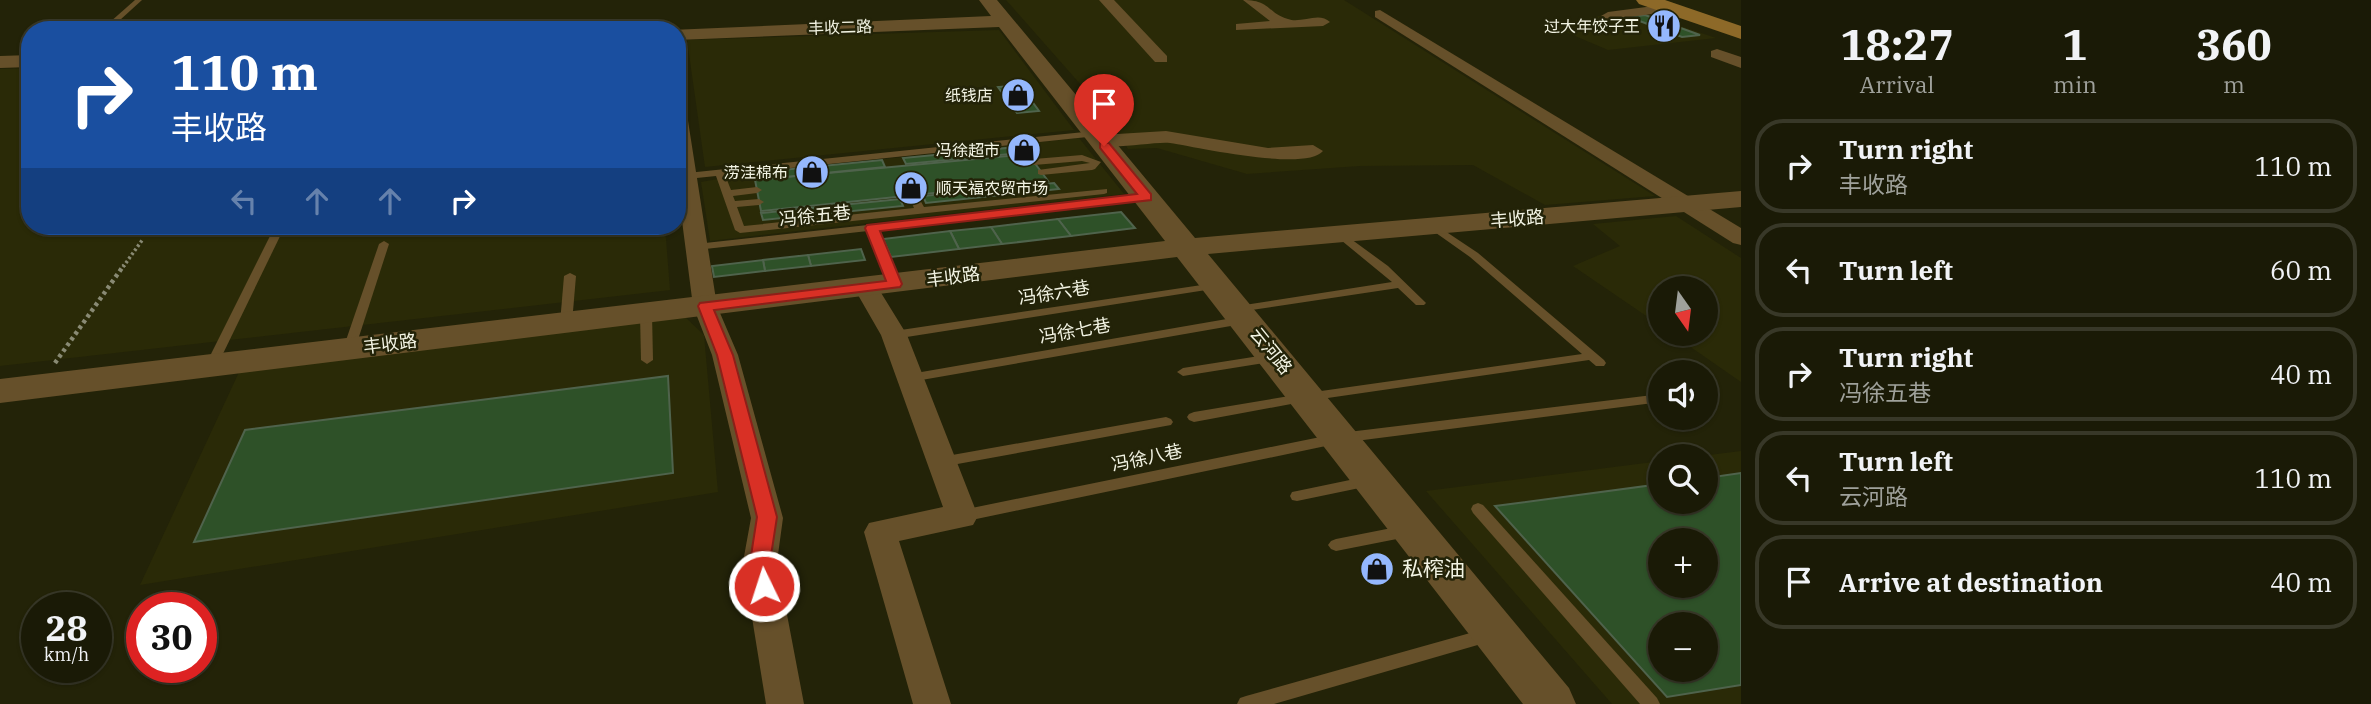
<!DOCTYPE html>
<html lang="en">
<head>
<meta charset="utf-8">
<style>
  :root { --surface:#1a1a06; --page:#272714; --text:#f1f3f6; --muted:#9fa19b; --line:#383828 }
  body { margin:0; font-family:"IBM Plex Serif","Noto Sans SC",serif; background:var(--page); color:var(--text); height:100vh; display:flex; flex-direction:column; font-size:26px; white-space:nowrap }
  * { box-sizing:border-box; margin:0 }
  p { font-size:23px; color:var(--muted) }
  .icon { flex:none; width:38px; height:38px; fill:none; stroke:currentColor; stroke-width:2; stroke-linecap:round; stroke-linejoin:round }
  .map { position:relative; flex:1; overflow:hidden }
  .details { display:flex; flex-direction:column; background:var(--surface); width:630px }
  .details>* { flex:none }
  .top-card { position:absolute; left:21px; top:21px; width:665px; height:214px; border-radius:28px; box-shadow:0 2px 5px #0004,0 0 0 2px var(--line); background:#1a4fa0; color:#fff; overflow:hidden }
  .needle { width:46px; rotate:166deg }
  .fabs { position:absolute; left:1648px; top:276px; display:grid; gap:14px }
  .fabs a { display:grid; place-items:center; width:70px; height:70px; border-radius:50%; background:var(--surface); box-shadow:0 2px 5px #0004,0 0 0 2px var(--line); font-size:35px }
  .speed { position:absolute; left:21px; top:592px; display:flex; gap:14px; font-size:35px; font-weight:700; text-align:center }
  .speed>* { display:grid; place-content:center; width:91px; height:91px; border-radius:50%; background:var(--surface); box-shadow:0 2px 5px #0004,0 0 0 2px var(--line); line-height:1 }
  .speed small { font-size:18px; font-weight:400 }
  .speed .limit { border:10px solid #d22; background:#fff; color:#111 }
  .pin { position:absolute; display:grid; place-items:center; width:60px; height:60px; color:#fff; margin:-72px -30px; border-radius:50% 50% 50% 0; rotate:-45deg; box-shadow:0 0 7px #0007 }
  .pin .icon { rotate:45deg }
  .me { position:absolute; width:77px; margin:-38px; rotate:356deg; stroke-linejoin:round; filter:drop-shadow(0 0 5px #0008) }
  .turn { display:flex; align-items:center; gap:24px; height:147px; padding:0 35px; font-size:32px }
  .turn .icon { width:91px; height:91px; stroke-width:2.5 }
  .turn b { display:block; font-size:49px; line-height:60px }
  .lanes { display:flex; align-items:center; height:66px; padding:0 35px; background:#0003; justify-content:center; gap:35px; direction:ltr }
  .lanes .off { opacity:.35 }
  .eta { display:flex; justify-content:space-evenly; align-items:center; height:119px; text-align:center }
  .eta b { font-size:42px; font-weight:700; line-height:49px }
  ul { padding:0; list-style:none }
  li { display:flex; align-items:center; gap:21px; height:94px; margin:0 14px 10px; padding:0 21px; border:4px solid var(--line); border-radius:28px }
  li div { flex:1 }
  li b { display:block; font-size:26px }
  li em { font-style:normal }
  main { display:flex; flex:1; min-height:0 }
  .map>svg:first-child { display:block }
  .built { fill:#2a2a07; fill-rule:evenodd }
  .building { fill:#2e5128; stroke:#4f634c; stroke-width:2; fill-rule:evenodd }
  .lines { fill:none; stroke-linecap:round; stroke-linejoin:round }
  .path-far1 { stroke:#898a74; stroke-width:3.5; stroke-dasharray:2.5 2.5; stroke-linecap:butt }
  .path { stroke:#898a74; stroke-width:4.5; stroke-dasharray:3.5 3.5; stroke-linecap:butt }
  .service { fill:#66502a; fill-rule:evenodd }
  .minor { fill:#66502a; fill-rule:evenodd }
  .tertiary { fill:#66502a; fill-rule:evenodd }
  .secondary { fill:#8d6928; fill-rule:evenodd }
  .route { fill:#d93025; stroke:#8d1f18; stroke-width:2 }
  .labels { text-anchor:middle; stroke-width:5; stroke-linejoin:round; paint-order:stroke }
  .far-poi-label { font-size:16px; fill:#f2f3e3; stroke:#232308; text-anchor:end }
  .far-street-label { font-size:16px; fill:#f2f3e3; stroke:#232308 }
  .street-label { font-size:18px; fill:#f2f3e3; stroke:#232308 }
  .near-poi-label { font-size:21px; fill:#f2f3e3; stroke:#232308; text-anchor:start }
</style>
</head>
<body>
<main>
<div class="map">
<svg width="1741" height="704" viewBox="0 0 1741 704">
  <rect width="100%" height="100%" fill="#232308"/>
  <g class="built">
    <polygon points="1006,0 1344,0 1655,196 1545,205 1473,165 1360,166 1247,174 1157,148 1128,149 1111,119"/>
    <polygon points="1633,10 1716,38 1608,50 1549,25"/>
    <polygon points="999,30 1074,130 705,167 687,40"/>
    <polygon points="30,68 30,226 665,226 670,290 0,366 0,69"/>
    <polygon points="1079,138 1124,194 710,241 701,182 746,174"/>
    <polygon points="1676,216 1741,258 1741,382 1672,334 1706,334 1706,289 1661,289 1661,326 1573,266 1620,246 1593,224"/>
    <polygon points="685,317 704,335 718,492 140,585 240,370"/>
    <path d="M1741,451V704H1612L1426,491L1661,461V502H1706V457H1693ZM1661,541H1706V586H1661ZM1661,625H1706V670H1661Z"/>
  </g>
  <g class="building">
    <polygon points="1645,15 1700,35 1682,37 1629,17"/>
    <polygon points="1020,85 1039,111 1017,113 998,87"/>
    <polygon points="1027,146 1031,152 906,164 903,158"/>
    <polygon points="1028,154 1048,181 761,211 755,180"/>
    <polygon points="882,160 885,167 754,180 752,173"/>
    <polygon points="1054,183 1059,189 926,203 923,196"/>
    <polygon points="900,199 903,206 763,220 761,213"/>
    <polygon points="1121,212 1135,228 1071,236 1058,219"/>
    <polygon points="1058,219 1071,236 1002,244 991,227"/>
    <polygon points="991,227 1002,244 959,249 950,231"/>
    <polygon points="950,231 959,249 891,257 883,239"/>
    <polygon points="861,249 865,260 811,266 808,255"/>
    <polygon points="808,255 811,266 765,271 763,260"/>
    <polygon points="763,260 765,271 714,277 712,266"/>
    <polygon points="668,376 673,473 194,542 245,430"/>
    <path d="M1741,473V685L1667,697L1495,506L1661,484V502H1706V478ZM1661,541H1706V586H1661ZM1661,625H1706V670H1661Z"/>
  </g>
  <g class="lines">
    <polyline class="path-far1" points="123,267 143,239"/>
    <polyline class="path" points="55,363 124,265"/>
    <g class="service">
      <polygon points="135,0 142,0 109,30 101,30"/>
      <polygon points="1094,131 1098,134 1097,136 725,175 731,190 757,187 762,190 757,193 733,196 735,201 759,199 764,202 759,205 737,207 744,226 914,208 908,195 913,192 916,193 924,207 1107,189 1107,193 1104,194 740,233 735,230 716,176 687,179 682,176 687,173"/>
      <polygon points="1082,155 1101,162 1095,169 1092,170 1041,175 1038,174 1038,170 1090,163 1082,161 1034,165 1029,162 1034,159"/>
      <polygon points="1146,194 1151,197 1149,199 878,230 901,284 895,287 889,284 868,231 696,250 691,247 696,244"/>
      <polygon points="1433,223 1478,253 1604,360 1606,363 1604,366 1596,366 1589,360 1307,401 1194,422 1189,420 1187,417 1189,414 1194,412 1307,393 1582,354 1470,257 1429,228 1429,224"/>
      <polygon points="275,226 285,226 217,366 215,369 207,369 205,366"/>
      <polygon points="1340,231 1388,266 1424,301 1426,303 1424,305 1416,305 1398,288 1238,312 1234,311 1232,309 1238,306 1392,282 1336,236 1336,232"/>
      <polygon points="384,241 389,244 355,349 349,353 345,352 343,349 379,244"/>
      <polygon points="570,273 576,276 572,323 566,327 560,323 564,276"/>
      <polygon points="1215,283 1221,286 1219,288 894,339 888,335 894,331"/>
      <polygon points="646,311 652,314 653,360 647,364 641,360 640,314"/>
      <polygon points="1244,316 1250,320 1248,323 910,382 904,378 910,374"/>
      <polygon points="1272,354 1276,355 1278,358 1276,361 1183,376 1177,372 1183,368"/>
      <polygon points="1661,394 1661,402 1340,443 962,522 957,520 955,516 957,512 962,510 1340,433"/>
      <polygon points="1166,417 1171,419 1173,422 1171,425 941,467 936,466 934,462 936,458 941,457"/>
      <polygon points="1369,476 1374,477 1376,481 1374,485 1297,501 1292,500 1290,496 1292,492 1297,491"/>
      <polygon points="1478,503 1483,505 1657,698 1660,704 1640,704 1473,513 1471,509 1473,505"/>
      <polygon points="1407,525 1412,527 1415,531 1412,535 1407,537 1336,551 1331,549 1328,545 1331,541 1336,539"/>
      <polygon points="1488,628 1494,630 1496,635 1494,640 1488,642 1274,704 1237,704 1240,698 1246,696"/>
    </g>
    <g class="minor">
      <polygon points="1099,0 1114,0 1167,56 1167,62 1155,62"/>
      <path d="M1243,0C1271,0 1267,13 1288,19C1301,24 1319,11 1330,22L1323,26L1236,30V24L1270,21Z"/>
      <polygon points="1669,4 1676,8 1674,11 1608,20 1601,16 1608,12"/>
      <polygon points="1380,10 1741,228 1741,245 1733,243 1375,17 1375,11"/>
      <polygon points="1717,49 1741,57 1741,68 1711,57 1711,51"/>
      <polygon points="677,103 686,108 717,306 738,355 783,518 777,562 804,704 766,704 743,562 751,518 712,355 693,306 677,182"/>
      <path d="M1166,131L1268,148L1313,145L1323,151C1306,172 1197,147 1170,143C1153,141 1101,153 1092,141L1101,135Z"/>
      <polygon points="866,281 875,283 907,335 978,516 973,525 899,541 951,704 913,704 864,532 869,523 943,507 881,335 854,288 857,283"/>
    </g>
    <g class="tertiary">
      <polygon points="979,0 997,0 1195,238 1741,191 1741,207 1208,254 1569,688 1576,704 1523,704 1177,257 0,403 0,379 1165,241 999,27 677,40 677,30 671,30 991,16"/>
      <polygon points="30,55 30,67 0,68 0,56"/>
    </g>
    <polygon class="secondary" points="1636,0 1665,0 1741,26 1741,39 1639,4"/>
  </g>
  <polygon class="route" points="1100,143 1109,143 1151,194 1151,200 880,231 902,284 900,287 714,310 733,355 777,517 770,562 774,586 771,592 764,595 757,592 750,562 757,517 717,355 698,306 700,303 886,281 865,228 867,225 1137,194 1100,148"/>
  <defs>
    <g id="restaurant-disc" transform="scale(1.75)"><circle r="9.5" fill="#94b7fd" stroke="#232308"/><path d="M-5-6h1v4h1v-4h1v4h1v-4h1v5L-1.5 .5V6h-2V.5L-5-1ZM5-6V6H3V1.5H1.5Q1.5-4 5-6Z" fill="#111"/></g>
    <g id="shop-disc" transform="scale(1.75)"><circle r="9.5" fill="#94b7fd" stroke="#232308"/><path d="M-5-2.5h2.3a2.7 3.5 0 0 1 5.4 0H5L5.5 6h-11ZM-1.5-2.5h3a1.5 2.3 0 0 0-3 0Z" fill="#111"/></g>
  </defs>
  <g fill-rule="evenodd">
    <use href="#restaurant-disc" x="1664" y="26"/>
    <use href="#shop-disc" x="1018" y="95"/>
    <use href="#shop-disc" x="1024" y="150"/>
    <use href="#shop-disc" x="812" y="172"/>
    <use href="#shop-disc" x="911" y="188"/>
    <use href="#shop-disc" x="1377" y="569"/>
  </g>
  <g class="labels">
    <g class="far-poi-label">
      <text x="1640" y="32">过大年饺子王</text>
      <text x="993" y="101">纸钱店</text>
      <text x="1000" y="156">冯徐超市</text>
      <text x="788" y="178">涝洼棉布</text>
      <text x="936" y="194" text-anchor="start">顺天福农贸市场</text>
    </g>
    <g class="far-street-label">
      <text transform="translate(840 27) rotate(-2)" y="6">丰收二路</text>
    </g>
    <g class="street-label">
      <text transform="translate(815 216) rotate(-6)" y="6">冯徐五巷</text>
      <text transform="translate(1517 219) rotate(-5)" y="6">丰收路</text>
      <text transform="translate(953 277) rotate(-7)" y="6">丰收路</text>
      <text transform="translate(1054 293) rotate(-9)" y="6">冯徐六巷</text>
      <text transform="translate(1075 331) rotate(-10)" y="6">冯徐七巷</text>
      <text transform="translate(390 344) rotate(-7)" y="6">丰收路</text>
      <text transform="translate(1271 351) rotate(51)" y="6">云河路</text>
      <text transform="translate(1147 458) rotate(-12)" y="6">冯徐八巷</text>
    </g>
    <g class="near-poi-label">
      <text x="1402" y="576">私榨油</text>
    </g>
  </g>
</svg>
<div class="fabs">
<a><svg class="needle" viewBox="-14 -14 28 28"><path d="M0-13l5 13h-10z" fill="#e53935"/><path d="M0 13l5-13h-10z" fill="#9fa19b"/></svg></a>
<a><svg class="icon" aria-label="sound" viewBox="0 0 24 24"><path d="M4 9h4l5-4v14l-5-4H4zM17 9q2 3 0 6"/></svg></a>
<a><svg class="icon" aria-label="search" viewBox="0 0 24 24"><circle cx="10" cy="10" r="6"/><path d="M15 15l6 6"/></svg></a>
<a>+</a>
<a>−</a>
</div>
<div class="speed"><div>28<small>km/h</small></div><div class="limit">30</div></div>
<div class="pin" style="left:1104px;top:146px;background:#d93025"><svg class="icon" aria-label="arrive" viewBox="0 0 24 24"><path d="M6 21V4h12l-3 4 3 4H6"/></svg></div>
<svg class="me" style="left:764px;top:586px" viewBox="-20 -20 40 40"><circle r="17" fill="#d93025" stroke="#fff" stroke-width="3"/><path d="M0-11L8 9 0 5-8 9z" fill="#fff"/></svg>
<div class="top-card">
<div class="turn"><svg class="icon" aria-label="right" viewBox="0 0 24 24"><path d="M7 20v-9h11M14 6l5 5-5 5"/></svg><div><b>110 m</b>丰收路</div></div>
<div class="lanes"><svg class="icon off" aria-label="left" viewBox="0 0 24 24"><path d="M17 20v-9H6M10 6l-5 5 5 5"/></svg><svg class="icon off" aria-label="ahead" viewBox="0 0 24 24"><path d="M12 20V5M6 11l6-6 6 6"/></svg><svg class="icon off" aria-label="ahead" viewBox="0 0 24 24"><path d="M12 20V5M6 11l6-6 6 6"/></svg><svg class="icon" aria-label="right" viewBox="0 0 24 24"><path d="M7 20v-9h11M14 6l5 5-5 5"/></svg></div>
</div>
</div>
<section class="details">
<div class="eta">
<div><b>18:27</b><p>Arrival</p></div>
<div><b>1</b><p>min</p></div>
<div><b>360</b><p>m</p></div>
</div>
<ul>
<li><svg class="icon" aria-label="right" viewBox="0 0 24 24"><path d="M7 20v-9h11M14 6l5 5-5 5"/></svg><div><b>Turn right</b><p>丰收路</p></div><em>110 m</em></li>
<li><svg class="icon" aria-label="left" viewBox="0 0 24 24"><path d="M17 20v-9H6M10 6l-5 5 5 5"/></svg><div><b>Turn left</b></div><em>60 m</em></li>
<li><svg class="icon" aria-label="right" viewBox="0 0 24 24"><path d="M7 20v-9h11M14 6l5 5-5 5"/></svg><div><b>Turn right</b><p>冯徐五巷</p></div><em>40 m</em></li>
<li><svg class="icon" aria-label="left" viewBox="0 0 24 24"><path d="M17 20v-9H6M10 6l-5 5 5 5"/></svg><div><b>Turn left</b><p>云河路</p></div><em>110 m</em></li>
<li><svg class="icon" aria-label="arrive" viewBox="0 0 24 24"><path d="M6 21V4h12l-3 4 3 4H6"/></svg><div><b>Arrive at destination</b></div><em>40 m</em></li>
</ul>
</section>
</main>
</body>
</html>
